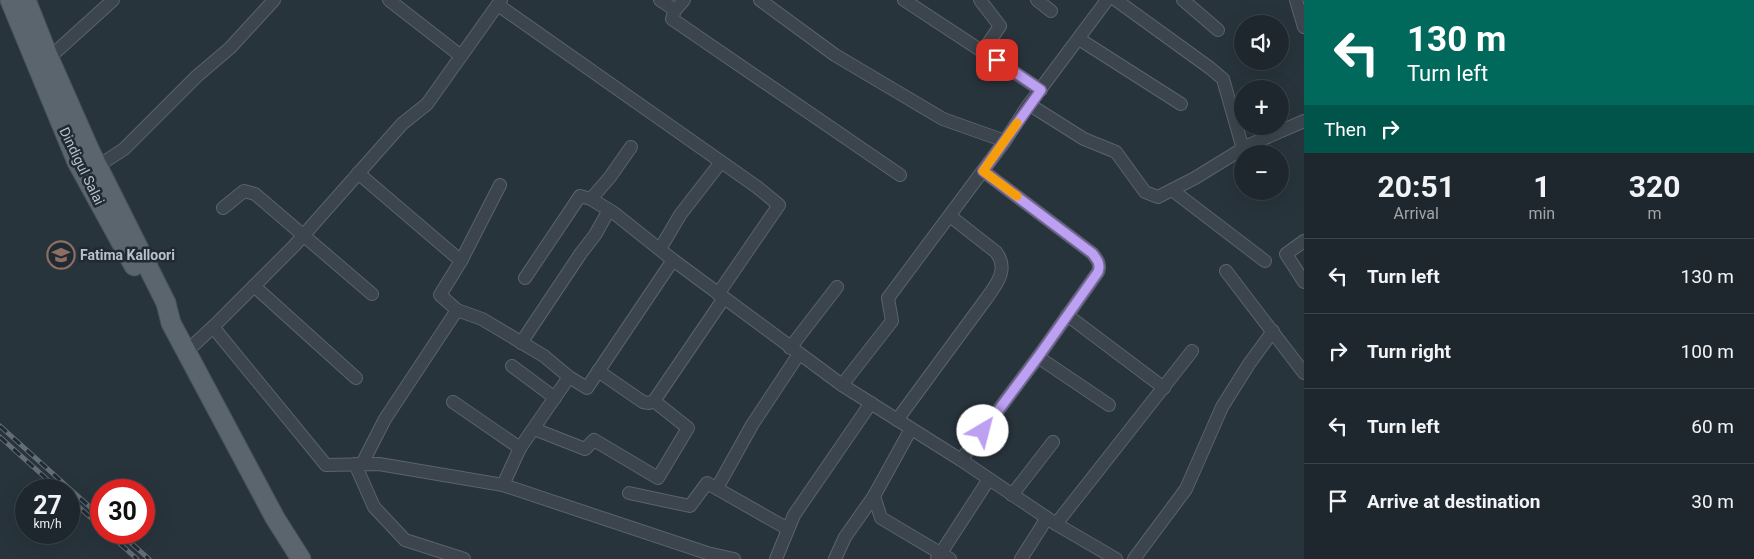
<!DOCTYPE html>
<html lang="en">
<head>
<meta charset="utf-8">
<style>
  :root { --surface:#1e272d; --page:#262f35; --text:#f1f3f6; --muted:#a1a5aa; --line:#3c4449 }
  body { margin:0; font-family:Roboto,sans-serif; background:var(--page); color:var(--text); height:100vh; display:flex; flex-direction:column; font-size:19px; white-space:nowrap }
  * { box-sizing:border-box; margin:0 }
  p { font-size:16px; color:var(--muted) }
  .icon { flex:none; width:28px; height:28px; fill:none; stroke:currentColor; stroke-width:2; stroke-linecap:round; stroke-linejoin:round }
  .map { position:relative; flex:1; overflow:hidden }
  .sheet { display:flex; flex-direction:column; background:var(--surface); width:450px }
  .sheet>* { flex:none }
  .top-card { background:#00695c; color:#fff; overflow:hidden }
  .fabs { position:absolute; left:1234px; top:15px; display:grid; gap:10px }
  .fabs a { display:grid; place-items:center; width:55px; height:55px; border-radius:50%; background:var(--surface); box-shadow:0 5px 20px #0002,0 0 0 1px var(--line); font-size:25px }
  .speed { position:absolute; left:15px; top:479px; display:flex; gap:10px; font-size:25px; font-weight:700; text-align:center }
  .speed>* { display:grid; place-content:center; width:65px; height:65px; border-radius:50%; background:var(--surface); box-shadow:0 5px 20px #0002,0 0 0 1px var(--line); line-height:1 }
  .speed small { font-size:12px; font-weight:400 }
  .speed .limit { border:8px solid #d22; background:#fff; color:#111 }
  .pin { position:absolute; display:grid; place-items:center; width:42px; height:42px; color:#fff; margin:-21px; border-radius:10px; box-shadow:0 2px 8px #0006 }
  .me { position:absolute; width:55px; margin:-28px; rotate:37deg; stroke-linejoin:round; filter:drop-shadow(0 0 4px #0008) }
  .turn { display:flex; align-items:center; gap:18px; height:105px; padding:0 20px; font-size:22px }
  .turn .icon { width:65px; height:65px; stroke-width:2.5 }
  .turn b { display:block; font-size:35px; line-height:42px }
  .then { display:flex; align-items:center; height:48px; padding:0 20px; background:#0003; gap:10px; font-size:19px }
  .eta { display:flex; justify-content:space-evenly; align-items:center; height:85px; text-align:center }
  .eta b { font-size:30px; font-weight:700; line-height:35px }
  ul { padding:0; list-style:none }
  li { display:flex; align-items:center; gap:15px; height:75px; padding:0 20px; border-top:1px solid var(--line) }
  li div { flex:1 }
  li b { display:block; font-size:19px }
  li em { font-style:normal }
  main { display:flex; flex:1; min-height:0 }
  .map>svg:first-child { display:block }
  .lines { fill:none; stroke-linecap:round; stroke-linejoin:round }
  .street-casing { stroke:#59636b; stroke-width:14 }
  .primary-casing { stroke:#485159; stroke-width:21 }
  .street { stroke:#3c454d; stroke-width:12 }
  .primary { stroke:#5a656d; stroke-width:19 }
  .rail-casing { stroke:#626d76; stroke-width:5 }
  .rail { stroke:#202a32; stroke-width:3; stroke-dasharray:9; stroke-linecap:butt }
  .route-casing { stroke:#7a689d; stroke-width:12 }
  .route { stroke:#bca0f2; stroke-width:9 }
  .slow { stroke:#f59e0b; stroke-width:9 }
  .labels { text-anchor:middle; stroke-width:5; stroke-linejoin:round; paint-order:stroke }
  .street-label { font-size:14px; fill:#b8c0c8; stroke:#202a32 }
  .poi-label { font-size:14px; font-weight:bold; fill:#b8c0c8; stroke:#202a32; text-anchor:start }
</style>
</head>
<body>
<main>
<div class="map">
<svg width="1304" height="559" viewBox="0 0 1304 559">
  <rect width="100%" height="100%" fill="#28343c"/>
  <g class="lines">
    <g class="street-casing">
      <g id="street">
        <polyline points="389,0 461,56"/>
        <polyline points="660,0 675,10 684,0"/>
        <polyline points="760,0 835,55 943,119 1005,141"/>
        <polyline points="904,0 1041,90"/>
        <polyline points="980,0 1000,26 983,51"/>
        <polyline points="1037,0 1051,11"/>
        <polyline points="1116,0 1210,68 1223,79 1243,149"/>
        <polyline points="1183,0 1218,30"/>
        <polyline points="1296,0 1304,27"/>
        <polyline points="498,5 757,187 779,205 718,294"/>
        <polyline points="675,10 672,19 900,175"/>
        <polyline points="1079,39 1181,104"/>
        <polyline points="49,58 113,0"/>
        <polyline points="1030,105 1084,139 1116,152 1145,192 1158,197 1195,178 1247,146 1304,121"/>
        <polyline points="98,166 124,149 197,76 230,48 274,0"/>
        <polyline points="358,173 461,261"/>
        <polyline points="500,185 461,261 440,295 457,310 482,319 544,356 569,377"/>
        <polyline points="1172,190 1265,261"/>
        <polyline points="591,199 610,177 631,147"/>
        <polyline points="223,208 244,191 255,194 372,294"/>
        <polyline points="1304,241 1286,254 1304,282"/>
        <polyline points="660,249 680,215 721,162"/>
        <polyline points="1226,271 1304,373"/>
        <polyline points="525,278 580,196 591,199 614,213 673,260 842,385 961,460 1056,524 1116,559"/>
        <polyline points="254,286 356,378"/>
        <polyline points="1067,315 1164,388"/>
        <polyline points="213,327 326,465 379,464 503,485 707,553 734,559"/>
        <polyline points="521,343 581,253 595,235 609,210"/>
        <polyline points="790,348 837,287"/>
        <polyline points="186,352 213,327 294,246 402,124 427,104 501,0"/>
        <polyline points="1038,357 1109,405"/>
        <polyline points="512,366 555,398"/>
        <polyline points="598,371 643,402 649,403 654,401 724,298"/>
        <polyline points="842,385 892,321 888,298 1005,141 1027,107 1107,0"/>
        <polyline points="453,402 520,448"/>
        <path d="M897,420L986,299C997,284 1009,269 996,252L950,216"/>
        <polyline points="534,429 585,449 594,440 658,478 688,428 654,401"/>
        <polyline points="911,429 874,496 881,518 950,559"/>
        <path d="M961,460L1038,357L1098,272C1101,264 1097,259 1092,253L983,171"/>
        <polyline points="355,464 374,507 405,540 464,559"/>
        <polyline points="362,464 385,419 457,310"/>
        <polyline points="503,485 520,448 569,377 587,388 673,260"/>
        <polyline points="717,488 752,425 799,354"/>
        <polyline points="629,493 690,506 707,483 788,529"/>
        <polyline points="1012,495 1053,442"/>
        <polyline points="1056,524 1192,351"/>
        <polyline points="776,559 794,515 871,403"/>
        <polyline points="835,559 845,537 874,496"/>
        <polyline points="937,559 989,479"/>
        <polyline points="1021,559 1047,518"/>
        <polyline points="1134,559 1186,489 1222,407 1249,364 1273,331"/>
      </g>
    </g>
    <g class="primary-casing">
      <g id="primary">
        <polyline points="10,0 77,162 134,266"/>
        <polyline points="26,0 49,58 90,151 166,303 171,323 275,518 301,559"/>
      </g>
    </g>
    <use href="#street" class="street"/>
    <use href="#primary" class="primary"/>
    <g class="rail-casing">
      <g id="rail">
        <polyline points="0,426 101,517"/>
        <polyline points="0,437 59,490"/>
        <polyline points="69,498 101,527"/>
        <polyline points="107,532 137,559"/>
        <polyline points="119,532 149,559"/>
      </g>
    </g>
    <use href="#rail" class="rail"/>
  </g>
  <g class="lines">
    <g class="route-casing">
      <path id="route" d="M983,431L1038,357L1098,272C1101,264 1097,259 1092,253L983,171L1041,90L997,60"/>
    </g>
    <use href="#route" class="route"/>
    <polyline class="slow" points="1017,196 983,171 1017,123"/>
  </g>
  <defs>
    <g id="university-ring" transform="scale(1.4375)"><circle r="9.5" fill="#202a32" stroke="#8d6e63" stroke-width="1.5"/><path d="M0-5L7-2L0 1L-7-2ZM-4 1L0 2.5L4 1V4Q0 6-4 4Z" fill="#8d6e63"/></g>
  </defs>
  <g fill-rule="evenodd">
    <use href="#university-ring" x="61" y="255"/>
  </g>
  <g class="labels">
    <g class="street-label">
      <text transform="translate(82 166) rotate(64)" y="5">Dindigul Salai</text>
    </g>
    <g class="poi-label">
      <text x="80" y="260">Fatima Kalloori</text>
    </g>
  </g>
</svg>
<div class="fabs">
<a><svg class="icon" aria-label="sound" viewBox="0 0 24 24"><path d="M4 9h4l5-4v14l-5-4H4zM17 9q2 3 0 6"/></svg></a>
<a>+</a>
<a>−</a>
</div>
<div class="speed"><div>27<small>km/h</small></div><div class="limit">30</div></div>
<div class="pin" style="left:997px;top:60px;background:#d93025"><svg class="icon" aria-label="arrive" viewBox="0 0 24 24"><path d="M6 21V4h12l-3 4 3 4H6"/></svg></div>
<svg class="me" style="left:983px;top:431px" viewBox="-20 -20 40 40"><circle r="19" fill="#fff"/><path d="M0-13L10 11 0 6-10 11z" fill="#bca0f2"/></svg>
</div>
<section class="sheet">
<div class="top-card">
<div class="turn"><svg class="icon" aria-label="left" viewBox="0 0 24 24"><path d="M17 20v-9H6M10 6l-5 5 5 5"/></svg><div><b>130 m</b>Turn left</div></div>
<div class="then">Then<svg class="icon" aria-label="right" viewBox="0 0 24 24"><path d="M7 20v-9h11M14 6l5 5-5 5"/></svg></div>
</div>
<div class="eta">
<div><b>20:51</b><p>Arrival</p></div>
<div><b>1</b><p>min</p></div>
<div><b>320</b><p>m</p></div>
</div>
<ul>
<li><svg class="icon" aria-label="left" viewBox="0 0 24 24"><path d="M17 20v-9H6M10 6l-5 5 5 5"/></svg><div><b>Turn left</b></div><em>130 m</em></li>
<li><svg class="icon" aria-label="right" viewBox="0 0 24 24"><path d="M7 20v-9h11M14 6l5 5-5 5"/></svg><div><b>Turn right</b></div><em>100 m</em></li>
<li><svg class="icon" aria-label="left" viewBox="0 0 24 24"><path d="M17 20v-9H6M10 6l-5 5 5 5"/></svg><div><b>Turn left</b></div><em>60 m</em></li>
<li><svg class="icon" aria-label="arrive" viewBox="0 0 24 24"><path d="M6 21V4h12l-3 4 3 4H6"/></svg><div><b>Arrive at destination</b></div><em>30 m</em></li>
</ul>
</section>
</main>
</body>
</html>
